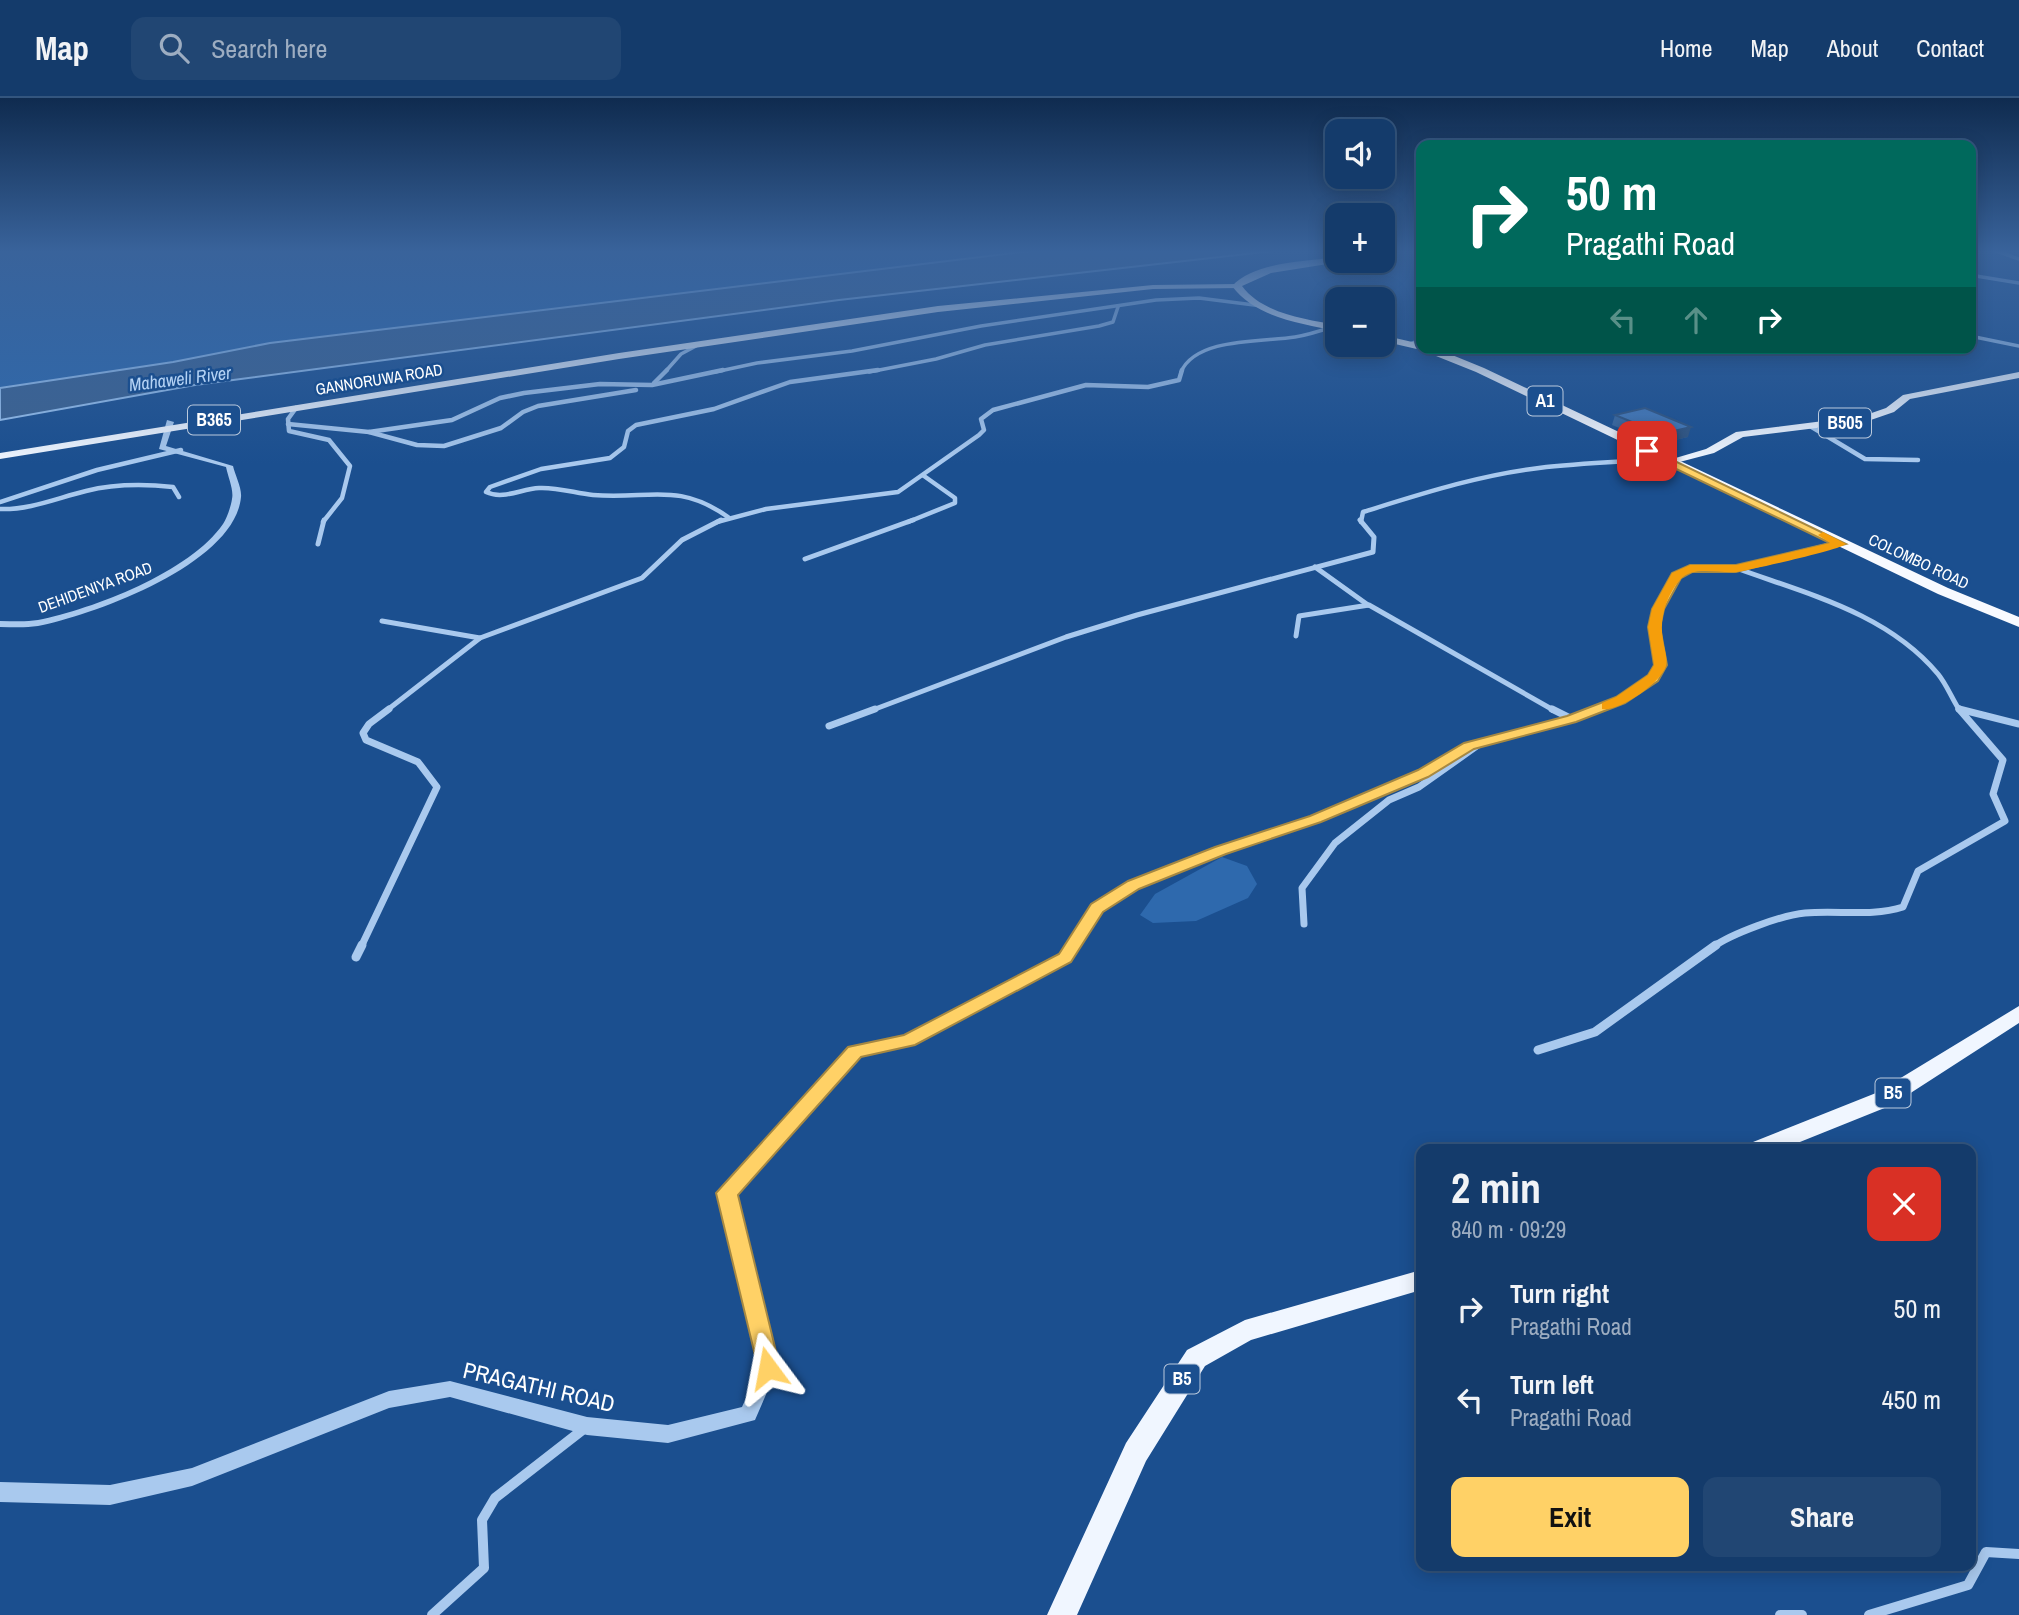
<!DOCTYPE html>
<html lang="en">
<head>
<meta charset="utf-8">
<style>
  :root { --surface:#143b6b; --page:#214673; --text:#f1f3f6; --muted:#9dadc1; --line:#33557e; --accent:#ffd166 }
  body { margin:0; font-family:"Archivo Narrow",sans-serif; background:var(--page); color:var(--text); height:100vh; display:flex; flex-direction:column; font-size:26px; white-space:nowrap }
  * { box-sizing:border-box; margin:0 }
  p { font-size:23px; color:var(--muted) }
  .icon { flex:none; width:38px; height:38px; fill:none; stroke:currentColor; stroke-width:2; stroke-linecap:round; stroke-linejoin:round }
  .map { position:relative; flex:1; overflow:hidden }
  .sheet { position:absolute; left:1416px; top:1046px; width:560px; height:427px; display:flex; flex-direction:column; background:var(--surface); border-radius:14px; box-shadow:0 4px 18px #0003,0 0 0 2px var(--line) }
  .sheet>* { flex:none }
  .top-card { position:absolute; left:1416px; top:42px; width:560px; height:214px; border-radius:14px; box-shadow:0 4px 18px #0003,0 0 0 2px var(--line); background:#00695c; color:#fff; overflow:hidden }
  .buttons { position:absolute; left:1325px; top:21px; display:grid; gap:14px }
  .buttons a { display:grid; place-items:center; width:70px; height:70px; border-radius:14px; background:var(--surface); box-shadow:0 4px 18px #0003,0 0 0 2px var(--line); font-size:35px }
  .pin { position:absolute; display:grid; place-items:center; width:60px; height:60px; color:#fff; margin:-30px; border-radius:14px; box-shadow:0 4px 10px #0006 }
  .me { position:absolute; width:77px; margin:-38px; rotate:347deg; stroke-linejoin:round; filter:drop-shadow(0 0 5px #0008) }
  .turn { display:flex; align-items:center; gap:24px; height:147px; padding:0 35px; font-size:32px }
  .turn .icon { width:91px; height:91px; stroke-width:2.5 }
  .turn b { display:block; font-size:49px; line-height:60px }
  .lanes { display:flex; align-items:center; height:66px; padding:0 35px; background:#0003; justify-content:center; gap:35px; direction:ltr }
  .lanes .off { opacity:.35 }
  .round { display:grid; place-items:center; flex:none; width:74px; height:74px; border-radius:14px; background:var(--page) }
  .headline { display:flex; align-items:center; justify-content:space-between; height:119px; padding:0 35px }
  h1 { font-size:42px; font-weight:700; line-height:52px }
  .button { display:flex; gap:14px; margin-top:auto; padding:14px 35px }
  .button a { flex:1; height:80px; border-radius:14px; background:var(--accent); color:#111; font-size:28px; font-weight:700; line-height:80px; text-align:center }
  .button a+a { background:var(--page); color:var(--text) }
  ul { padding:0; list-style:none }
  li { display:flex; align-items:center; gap:21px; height:91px; padding:0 35px }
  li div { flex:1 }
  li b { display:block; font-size:26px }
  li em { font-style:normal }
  header { display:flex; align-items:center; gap:42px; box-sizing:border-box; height:98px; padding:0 35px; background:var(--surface); border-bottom:2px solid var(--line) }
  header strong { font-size:33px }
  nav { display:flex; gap:38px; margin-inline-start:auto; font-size:24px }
  .search { width:490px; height:63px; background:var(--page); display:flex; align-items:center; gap:18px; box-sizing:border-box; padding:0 24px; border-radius:14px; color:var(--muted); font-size:26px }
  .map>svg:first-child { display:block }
  .green { fill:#2e69ad }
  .water { fill:#3c6290; stroke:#9cc4f0; stroke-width:2 }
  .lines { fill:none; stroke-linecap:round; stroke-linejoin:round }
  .minor-far5 { stroke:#a9c9ee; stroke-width:3.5 }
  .minor-far4 { stroke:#a9c9ee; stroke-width:4.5 }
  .minor-far3 { stroke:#a9c9ee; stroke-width:5 }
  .minor-far2 { stroke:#a9c9ee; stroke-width:7 }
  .minor-far1 { stroke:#a9c9ee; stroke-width:9 }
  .minor { stroke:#a9c9ee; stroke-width:10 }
  .tertiary { fill:#a9c9ee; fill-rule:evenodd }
  .primary { fill:#f0f6ff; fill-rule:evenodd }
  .trunk { fill:#f8faff; fill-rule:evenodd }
  .wall { fill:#3a679d }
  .shaded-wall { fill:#305480 }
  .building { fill:#4478b7; stroke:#305480; stroke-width:2 }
  .route { fill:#ffd166; stroke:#a68842; stroke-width:2 }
  .slow { fill:#f59e0b }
  .labels { text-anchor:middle; stroke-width:5; stroke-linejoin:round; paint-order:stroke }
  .far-street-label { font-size:16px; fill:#fff; stroke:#1b4f8f }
  .far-water-label { font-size:18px; font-style:italic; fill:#b5d3f5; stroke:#1b4f8f }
  .shield { fill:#1b4f8f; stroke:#bbcadd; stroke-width:2 }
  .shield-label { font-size:18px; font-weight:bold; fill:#fff }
  .near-street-label { font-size:23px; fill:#fff; stroke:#1b4f8f }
</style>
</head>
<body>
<header>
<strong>Map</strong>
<div class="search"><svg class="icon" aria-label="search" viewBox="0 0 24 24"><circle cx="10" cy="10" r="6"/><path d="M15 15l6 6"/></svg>Search here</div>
<nav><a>Home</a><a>Map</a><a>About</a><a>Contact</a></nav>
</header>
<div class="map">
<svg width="2019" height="1517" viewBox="0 0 2019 1517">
  <rect width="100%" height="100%" fill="#1b4f8f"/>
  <g class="green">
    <polygon points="0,153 1030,153 270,245 173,264 0,290"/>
    <polygon points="1222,759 1247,768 1257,786 1248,800 1196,823 1153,825 1140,817 1155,796"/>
  </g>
  <polygon class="water" points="1030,153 1273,153 839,202 195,287 0,322 0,290 173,264 270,245"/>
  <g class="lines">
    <g class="minor-far5">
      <polyline points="1996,153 2019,161"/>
      <polyline points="1970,177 2019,185"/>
      <polyline points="1970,238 2019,248"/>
      <polyline points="1410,246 1421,242"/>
      <polyline points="665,274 681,256 696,248"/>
      <polyline points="715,274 757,265 852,253 981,228 1156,202 1199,200 1262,208"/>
      <polyline points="869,274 936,261 985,247 1099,228 1113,224 1118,209"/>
      <path d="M1181,274C1196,239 1264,244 1295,239C1308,237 1320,233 1332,229"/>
    </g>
    <g class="minor-far4">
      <polyline points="654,285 667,272"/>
      <polyline points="296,310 288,321 289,333 329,342 350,368 342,400 323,424"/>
      <polyline points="288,326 369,334 417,347 444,348 501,330 523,314 538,308 636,292"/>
      <polyline points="1810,328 1865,361 1918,362"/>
      <polyline points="369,334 452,322 500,300 524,295 600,286 652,287 723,272"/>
      <polyline points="0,404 97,372 181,352"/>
      <path d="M0,411C30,412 57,400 86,393C114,386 144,386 173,389L179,399"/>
      <path d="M728,419C677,383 648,402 593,397C575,395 557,389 539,390C521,391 503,402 486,394L490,389L541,371L610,360L624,349L628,333L636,327L714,311L790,284L878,272"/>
      <polyline points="717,424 766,411 898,394 979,337 984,332 981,321 993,312 1086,287 1148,289 1179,282 1182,272"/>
      <polyline points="908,424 955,405 955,400 924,378"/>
      <path d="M1361,424L1363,414C1421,396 1479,377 1539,370C1580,365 1621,364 1662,361"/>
    </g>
    <g class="minor-far3">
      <polyline points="318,446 324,422"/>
      <polyline points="805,461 913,422"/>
      <polyline points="1315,469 1368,507"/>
      <path d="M1736,470C1807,496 1887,515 1938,576C1947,587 1952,601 1960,613"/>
      <polyline points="382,523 480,540"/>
      <polyline points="1296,538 1299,518 1369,507 1555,613"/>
      <polyline points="1959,611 1965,613"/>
      <polyline points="386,613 480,540 642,480 682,442 721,422"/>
      <polyline points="870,613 1066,539 1137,517 1373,454 1374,439 1360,422"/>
    </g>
    <g class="minor-far2">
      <polyline points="1552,611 1572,621"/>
      <polyline points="1959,611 2019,626"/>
      <polyline points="829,628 875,611"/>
      <polyline points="1304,826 1302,790 1335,745 1389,702 1419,689 1481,645"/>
      <polyline points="361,849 437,689 418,664 366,642 363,635 369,626 389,611"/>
      <path d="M1713,849C1731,836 1782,817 1805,815C1838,812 1872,819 1903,809L1918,773L2005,723L1993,696L2003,662L1959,611"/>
    </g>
    <g class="minor-far1">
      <polyline points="356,859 362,847"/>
      <polyline points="1538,952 1595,934 1716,847"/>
    </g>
    <g class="minor">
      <polyline points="432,1517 484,1470 482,1422 495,1400 585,1330"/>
      <polyline points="1780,1517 1802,1517"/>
      <polyline points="1869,1517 1968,1487 1986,1454 2019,1456"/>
    </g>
    <g class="tertiary">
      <path d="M167,322L174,324L166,348L233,368C235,377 242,390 241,399C235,466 94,517 38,528C25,530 12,529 0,529V523C13,523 26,524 38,522C93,511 190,474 223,426C227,420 231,408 232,401C234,392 228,379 226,369L159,351Z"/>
      <polygon points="1840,442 1843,443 1843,447 1736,473 1692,473 1680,480 1663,511 1659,529 1665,567 1658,582 1624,604 1576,623 1473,650 1427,677 1319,724 1225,755 1138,790 1102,813 1070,863 913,946 860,958 735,1097 777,1271 755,1322 668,1345 587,1337 450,1299 389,1310 192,1388 110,1407 0,1404 0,1384 110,1387 192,1370 389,1293 450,1283 587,1319 668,1327 742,1309 759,1271 719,1095 850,950 904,938 1060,857 1092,807 1130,784 1217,749 1311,718 1419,673 1465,646 1568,619 1616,600 1650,578 1655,567 1649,529 1653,511 1673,476 1690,467 1736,467"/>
    </g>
    <g class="primary">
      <polygon points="1237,186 1240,190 1153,191 938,214 619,261 0,361 0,355 619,255 938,208 1153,187"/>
      <polygon points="2019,274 2019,280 1910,301 1894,314 1865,324 1743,339 1714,355 1668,367 1662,364 1706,351 1736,334 1863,318 1886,310 1903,297"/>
      <polygon points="2019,908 2019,925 1892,1007 1780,1052 1745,1052 1748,1046 1876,995"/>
      <polygon points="1421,1172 1421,1192 1251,1242 1205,1268 1146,1363 1077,1517 1047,1517 1126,1345 1187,1252 1245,1222"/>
    </g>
    <g class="trunk">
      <polygon points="1382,153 1399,153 1382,157"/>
      <path d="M1337,159L1340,164L1271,175L1242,188C1263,216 1305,221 1337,227V233C1300,225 1256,220 1232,188C1256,163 1305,164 1337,159Z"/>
      <polygon points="1382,237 1421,246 1421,250 1435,250 1484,270 1948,490 2019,519 2019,529 1938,496 1476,274 1421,252 1382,243"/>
    </g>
  </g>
  <polygon class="wall" points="1615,317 1688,339 1658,346 1612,327"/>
  <polygon class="shaded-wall" points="1691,329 1688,339 1658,346 1661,336"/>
  <polygon class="building" points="1645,310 1691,329 1661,336 1615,317"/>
  <linearGradient id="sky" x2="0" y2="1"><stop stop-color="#0f2b4f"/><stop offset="0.42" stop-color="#39639b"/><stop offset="1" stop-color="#39639b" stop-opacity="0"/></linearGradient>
  <rect width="2019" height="366" fill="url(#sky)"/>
  <polygon class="route" points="1643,351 1650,351 1846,446 1736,474 1692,474 1681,480 1664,511 1660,529 1667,567 1658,583 1625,605 1576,624 1474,651 1428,679 1321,724 1226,756 1139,791 1103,814 1071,864 915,947 861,959 738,1097 780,1270 777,1278 768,1281 760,1278 716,1095 848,949 904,937 1059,856 1091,806 1128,783 1215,749 1310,718 1418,672 1464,645 1567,618 1616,599 1648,577 1654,567 1648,529 1652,511 1672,475 1690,467 1736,467 1830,445 1643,355"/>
  <path class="slow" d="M1823,434L1846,446C1836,453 1753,471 1737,474C1720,476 1692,467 1680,482C1666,498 1659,521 1663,542C1664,550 1668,561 1666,568C1661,585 1619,614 1602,611V605L1616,599L1648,577L1654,567L1648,529L1652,511L1672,475L1690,467H1736L1830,445L1818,437Z"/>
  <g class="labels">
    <g class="far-street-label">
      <text transform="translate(379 281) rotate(-9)" y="6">GANNORUWA ROAD</text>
      <text transform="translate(1919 463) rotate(25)" y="6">COLOMBO ROAD</text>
      <text transform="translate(95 489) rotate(-20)" y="6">DEHIDENIYA ROAD</text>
    </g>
    <g class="far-water-label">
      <text transform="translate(180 281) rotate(-7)" y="6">Mahaweli River</text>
    </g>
    <g class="shield">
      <rect x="1527.5" y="288.5" width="35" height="29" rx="5"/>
      <rect x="188" y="307.5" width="52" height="29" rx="5"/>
      <rect x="1819" y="310.5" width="52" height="29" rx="5"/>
      <rect x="1875.5" y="980.5" width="35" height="29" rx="5"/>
      <rect x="1164.5" y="1266.5" width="35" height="29" rx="5"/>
    </g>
    <g class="shield-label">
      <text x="1545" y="309">A1</text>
      <text x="214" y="328">B365</text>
      <text x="1845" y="331">B505</text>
      <text x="1893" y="1001">B5</text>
      <text x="1182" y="1287">B5</text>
    </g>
    <g class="near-street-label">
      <text transform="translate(539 1289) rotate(13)" y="8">PRAGATHI ROAD</text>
    </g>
  </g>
</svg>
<div class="buttons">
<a><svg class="icon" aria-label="sound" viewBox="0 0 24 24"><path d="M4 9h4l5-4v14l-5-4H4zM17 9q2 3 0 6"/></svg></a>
<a>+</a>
<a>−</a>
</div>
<div class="pin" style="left:1647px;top:353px;background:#d93025"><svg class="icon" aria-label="arrive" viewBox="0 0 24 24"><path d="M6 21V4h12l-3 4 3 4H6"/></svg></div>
<svg class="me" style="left:768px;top:1270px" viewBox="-20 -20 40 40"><path d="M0-17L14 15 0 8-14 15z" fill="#ffd166" stroke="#fff" stroke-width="4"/></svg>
<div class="top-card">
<div class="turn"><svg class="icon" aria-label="right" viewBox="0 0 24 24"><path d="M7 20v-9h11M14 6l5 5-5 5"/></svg><div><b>50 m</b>Pragathi Road</div></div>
<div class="lanes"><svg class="icon off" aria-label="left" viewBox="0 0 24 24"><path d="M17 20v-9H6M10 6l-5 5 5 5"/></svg><svg class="icon off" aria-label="ahead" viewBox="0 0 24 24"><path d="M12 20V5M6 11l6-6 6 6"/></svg><svg class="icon" aria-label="right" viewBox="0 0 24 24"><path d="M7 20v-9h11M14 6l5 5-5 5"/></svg></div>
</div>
<section class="sheet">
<div class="headline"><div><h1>2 min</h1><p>840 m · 09:29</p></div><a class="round" style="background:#d93025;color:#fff"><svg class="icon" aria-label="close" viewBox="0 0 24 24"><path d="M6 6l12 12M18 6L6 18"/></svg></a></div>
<ul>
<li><svg class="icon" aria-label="right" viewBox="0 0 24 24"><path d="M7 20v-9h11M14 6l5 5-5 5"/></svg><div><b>Turn right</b><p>Pragathi Road</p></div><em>50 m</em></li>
<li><svg class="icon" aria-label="left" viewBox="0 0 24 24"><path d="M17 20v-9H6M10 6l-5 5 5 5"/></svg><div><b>Turn left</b><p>Pragathi Road</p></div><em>450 m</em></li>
</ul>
<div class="button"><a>Exit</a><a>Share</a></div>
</section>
</div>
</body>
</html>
